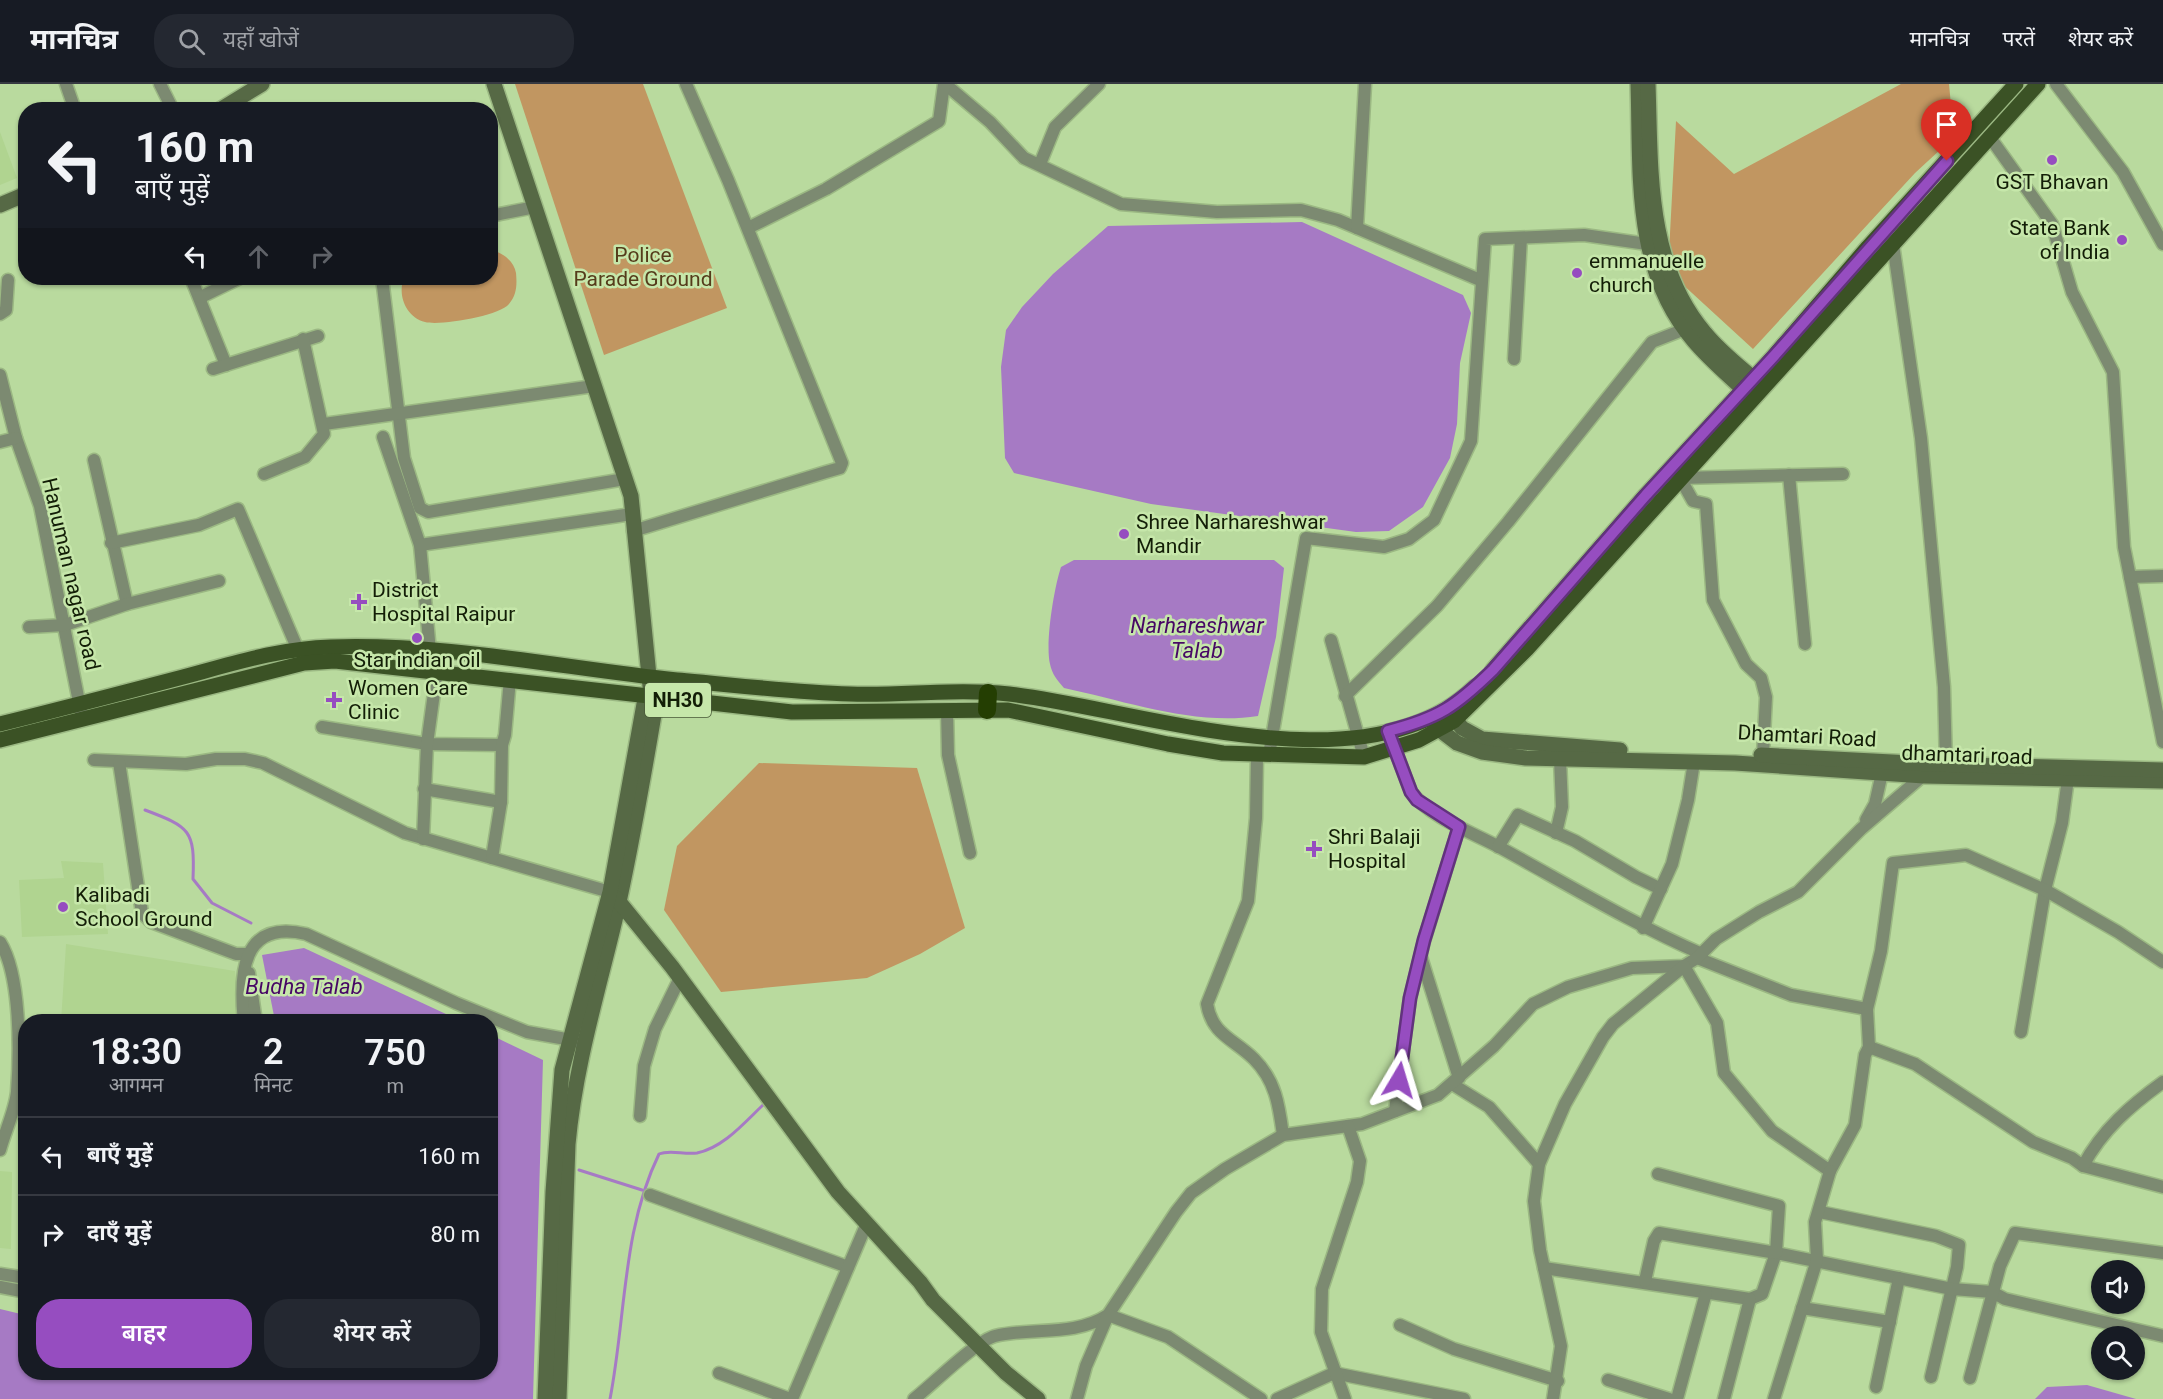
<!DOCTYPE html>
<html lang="hi">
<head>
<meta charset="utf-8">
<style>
  :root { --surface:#171b24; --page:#242831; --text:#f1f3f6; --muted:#9ea1a6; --line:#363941; --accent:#964dc0 }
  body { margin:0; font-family:Roboto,"Noto Sans Devanagari",sans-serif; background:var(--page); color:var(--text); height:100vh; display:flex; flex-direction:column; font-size:22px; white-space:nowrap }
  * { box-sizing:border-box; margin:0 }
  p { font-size:20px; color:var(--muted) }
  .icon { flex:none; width:33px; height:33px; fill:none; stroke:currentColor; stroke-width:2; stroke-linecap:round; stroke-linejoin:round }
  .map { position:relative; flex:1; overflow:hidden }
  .side { position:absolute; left:18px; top:930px; width:480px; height:366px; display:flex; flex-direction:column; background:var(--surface); border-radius:24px; box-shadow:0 2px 4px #0004 }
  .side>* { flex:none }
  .banner { position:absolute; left:18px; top:18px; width:480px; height:183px; border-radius:24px; box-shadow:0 2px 4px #0004; background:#171b24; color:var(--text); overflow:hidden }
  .fabs { position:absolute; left:2091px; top:1176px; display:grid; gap:12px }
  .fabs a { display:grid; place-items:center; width:54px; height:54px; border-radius:50%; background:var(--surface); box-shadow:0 2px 4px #0004; font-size:30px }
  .pin { position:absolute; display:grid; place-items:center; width:51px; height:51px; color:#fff; margin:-62px -26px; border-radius:50% 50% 50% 0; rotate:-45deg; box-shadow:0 0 6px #0007 }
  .pin .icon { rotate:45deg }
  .me { position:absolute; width:66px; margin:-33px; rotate:7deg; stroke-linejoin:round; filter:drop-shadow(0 0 4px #0008) }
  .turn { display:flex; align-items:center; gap:21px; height:126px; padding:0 18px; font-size:27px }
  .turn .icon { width:78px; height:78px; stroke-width:2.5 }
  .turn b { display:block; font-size:42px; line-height:51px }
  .lanes { display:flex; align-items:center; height:57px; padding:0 18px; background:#0003; justify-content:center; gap:30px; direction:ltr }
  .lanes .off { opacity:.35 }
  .eta { display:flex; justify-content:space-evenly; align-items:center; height:102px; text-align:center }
  .eta b { font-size:36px; font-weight:600; line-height:42px }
  .cta { display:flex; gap:12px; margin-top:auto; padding:12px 18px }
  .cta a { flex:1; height:69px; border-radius:24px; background:var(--accent); color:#fff; font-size:24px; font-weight:600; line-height:69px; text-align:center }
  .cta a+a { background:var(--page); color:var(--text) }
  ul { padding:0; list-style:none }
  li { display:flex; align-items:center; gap:18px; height:78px; padding:0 18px; border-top:2px solid var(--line) }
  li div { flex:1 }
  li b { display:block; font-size:22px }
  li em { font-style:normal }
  header { display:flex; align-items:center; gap:36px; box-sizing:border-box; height:84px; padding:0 30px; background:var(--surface); border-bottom:2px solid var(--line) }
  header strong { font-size:28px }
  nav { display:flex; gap:33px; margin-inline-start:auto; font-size:21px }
  .search { width:420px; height:54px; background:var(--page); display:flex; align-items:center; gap:15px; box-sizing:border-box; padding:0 21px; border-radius:24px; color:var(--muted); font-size:22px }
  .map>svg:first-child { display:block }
  .built { fill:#b0d490 }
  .green { fill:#c19661 }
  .water { fill:#a67ac4 }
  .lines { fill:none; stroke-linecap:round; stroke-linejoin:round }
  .stream { stroke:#a67ac4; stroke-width:3 }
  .street-casing { stroke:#9bb883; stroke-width:15 }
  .secondary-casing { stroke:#9bb883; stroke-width:18 }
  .primary-casing { stroke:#9bb883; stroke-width:18 }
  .highway-casing { stroke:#9bb883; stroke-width:21 }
  .street { stroke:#7c8a71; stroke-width:12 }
  .secondary { stroke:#566945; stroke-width:15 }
  .primary { stroke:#3b5225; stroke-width:15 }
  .highway { stroke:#243e02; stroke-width:18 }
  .route-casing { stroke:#62327d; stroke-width:15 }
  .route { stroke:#964dc0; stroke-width:10 }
  .poi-dot { fill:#964dc0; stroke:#c6e7aa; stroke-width:2 }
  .labels { text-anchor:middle; stroke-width:5; stroke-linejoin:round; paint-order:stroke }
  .shield { fill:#c6e7aa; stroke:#495a38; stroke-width:1.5 }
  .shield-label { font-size:20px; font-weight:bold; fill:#131e07 }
  .poi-label { font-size:21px; fill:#131e07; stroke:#c6e7aa; text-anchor:start }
  .park-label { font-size:21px; fill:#553c1b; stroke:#c6e7aa }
  .street-label { font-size:21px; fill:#131e07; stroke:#c6e7aa }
  .water-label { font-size:22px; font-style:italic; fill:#470765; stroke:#c6e7aa }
</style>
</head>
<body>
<header>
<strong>मानचित्र</strong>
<div class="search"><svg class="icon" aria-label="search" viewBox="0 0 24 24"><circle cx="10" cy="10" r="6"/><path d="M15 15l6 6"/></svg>यहाँ खोजें</div>
<nav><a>मानचित्र</a><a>परतें</a><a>शेयर करें</a></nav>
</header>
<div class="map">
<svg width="2163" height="1315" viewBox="0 0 2163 1315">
  <rect width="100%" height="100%" fill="#b9da9e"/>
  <g class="built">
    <polygon points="0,48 17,94 0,101"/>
    <polygon points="61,777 103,779 108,850 22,853 19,796 64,794"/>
    <polygon points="66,860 235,887 242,937 61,938"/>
    <polygon points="0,1087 12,1088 11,1165 0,1164"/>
  </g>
  <g class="green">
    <polygon points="515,0 643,0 727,224 604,271"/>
    <polygon points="1901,0 1949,0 1954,53 1915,89 1753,265 1668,187 1676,37 1734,90"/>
    <path d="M491,166C502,168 514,177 516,189C517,200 517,211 509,220C499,232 440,242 425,238C406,233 397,211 404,194H490Z"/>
    <polygon points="759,679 917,684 965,844 920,870 867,894 721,908 664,826 677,762"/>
  </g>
  <g class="water">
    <polygon points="1302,138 1463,211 1471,229 1460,279 1457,340 1450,374 1423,423 1389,447 1356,448 1151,420 1014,389 1005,374 1001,283 1006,246 1022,223 1053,190 1108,142"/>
    <path d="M1074,476H1274L1284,484L1276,553L1258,632C1194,642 1126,617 1064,604C1057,596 1052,590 1050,580C1045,559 1054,504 1061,483Z"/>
    <polygon points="304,864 461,937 275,937 262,871"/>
    <polygon points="491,951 543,976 533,1315 0,1315 0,1225 25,1231 26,1288 490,1288"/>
    <polygon points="2087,1301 2136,1315 2035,1315 2047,1303"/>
  </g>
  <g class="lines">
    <g class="stream">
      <path d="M145,726C190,743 195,746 193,795L212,819L251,839"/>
      <polyline points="579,1086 642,1106"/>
      <path d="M610,1315C626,1233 622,1146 659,1070C670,1065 684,1071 697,1069C723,1064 744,1039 763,1021"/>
    </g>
    <g class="street-casing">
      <g id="street">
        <polyline points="66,0 75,26"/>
        <polyline points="160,0 173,26"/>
        <polyline points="945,0 990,38 1024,74 1121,120 1217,128 1301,126 1338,136 1480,196"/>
        <polyline points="2056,0 2123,88 2163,160"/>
        <polyline points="1989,52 2052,140 2072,208 2113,288 2124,463 2163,658"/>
        <polyline points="1040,80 1055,43 1099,0"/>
        <polyline points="490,132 535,123"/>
        <polyline points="748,144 826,105 939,37 944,0"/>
        <polyline points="1357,144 1365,0"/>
        <polyline points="1893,160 1921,354 1944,603 1946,680"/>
        <polyline points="191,194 226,281"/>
        <polyline points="382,194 404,374 420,424 428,428 625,395"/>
        <polyline points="201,213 240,194"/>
        <polyline points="0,230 6,226 8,196"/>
        <polyline points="1514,275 1521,154"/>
        <polyline points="213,285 318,252"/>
        <polyline points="0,291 16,354 40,422 81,628"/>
        <polyline points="324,340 594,302"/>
        <polyline points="383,353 420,461 430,567"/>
        <polyline points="0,358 16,354"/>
        <polyline points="94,376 127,520"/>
        <polyline points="264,390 305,373 324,350 303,255"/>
        <polyline points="1789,391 1805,560"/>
        <polyline points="633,447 826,388 840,384 842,379 728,96 686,0"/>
        <polyline points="111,459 199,441 238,425 298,566"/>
        <polyline points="420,461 632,430"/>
        <polyline points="2130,493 2163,492"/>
        <polyline points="29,543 65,541 127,520 219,497"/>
        <polyline points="1331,556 1364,673"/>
        <polyline points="1345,612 1437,522 1508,438 1652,258 1685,245"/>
        <polyline points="947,626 948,671 970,769"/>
        <polyline points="322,643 427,660 502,661"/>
        <path d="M1388,647L1411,708C1431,734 1471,748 1499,763C1567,800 1631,839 1702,870"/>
        <path d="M1257,671L1256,734L1248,817L1207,920C1212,951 1234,955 1254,975C1276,997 1279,1022 1283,1051"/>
        <polyline points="1269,671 1306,454 1384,463 1409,455 1434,436 1471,357 1485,155 1584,151 1647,160"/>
        <polyline points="1763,671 1766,613 1761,594 1746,580 1713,516 1706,420 1693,417 1680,394 1843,390"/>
        <polyline points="94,676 186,680 216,675 245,675 263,679 405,749 610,808"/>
        <polyline points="119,678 142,829 151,838 236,870 247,870"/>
        <polyline points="424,705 501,718"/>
        <polyline points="1866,736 1875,720 1882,689"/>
        <polyline points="1556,749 1562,723 1560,675"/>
        <polyline points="423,755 427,660 437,587"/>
        <polyline points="1498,763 1518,731 1575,757 1636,793 1661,805"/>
        <polyline points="492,774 501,718 502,661 505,651 510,595"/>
        <polyline points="1643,844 1672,780 1688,716 1694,678"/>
        <path d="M0,858C21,891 20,968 17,1008C15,1027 5,1047 0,1066"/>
        <polyline points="1421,873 1459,994"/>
        <polyline points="1697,874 1791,911 1867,925"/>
        <polyline points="249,889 256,938"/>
        <path d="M244,938C239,891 241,835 306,850L456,919L527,948L577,957"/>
        <polyline points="2021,948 2045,806 2062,739 2069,687"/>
        <polyline points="1869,963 1915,980 2033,1058 2072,1074 2083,1082 2163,1103"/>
        <polyline points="1452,1000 1489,1023 1539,1080"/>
        <polyline points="1395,1027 1410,914 1424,857 1459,743"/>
        <polyline points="640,1032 644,982 655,945 680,894"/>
        <path d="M2083,1082C2102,1046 2131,1021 2163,998"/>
        <polyline points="650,1111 848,1183"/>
        <polyline points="1820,1128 1936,1152 1959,1161 1957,1183 1931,1293"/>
        <polyline points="1544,1184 1750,1215 1762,1210 1776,1169 1952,1205 1992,1208 2005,1215 2163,1252"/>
        <polyline points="0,1190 26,1194"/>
        <polyline points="1645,1197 1654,1157 1659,1149 1776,1169 1779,1122 1658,1090"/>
        <polyline points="0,1203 26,1208"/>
        <polyline points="1802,1224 1890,1238"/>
        <polyline points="1400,1241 1454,1265 1558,1297"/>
        <polyline points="719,1289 790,1315"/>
        <polyline points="1970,1294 2000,1182 2015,1149 2163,1169"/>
        <polyline points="1608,1296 1669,1315"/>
        <polyline points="1876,1303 1899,1194"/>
        <polyline points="792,1315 867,1139"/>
        <path d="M914,1315C932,1301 976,1257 995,1252C1032,1243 1074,1253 1108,1231L1176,1128L1191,1109L1225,1085L1283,1051L1362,1040L1438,1011L1494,962L1533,920L1568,903L1632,884L1684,882L1697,874L1716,855L1759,828L1798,808L1861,745L1926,689"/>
        <polyline points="1077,1315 1086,1282 1108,1231 1168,1253 1261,1315"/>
        <polyline points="1277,1315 1334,1289 1464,1315"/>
        <polyline points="1345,1315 1321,1248 1322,1205 1357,1098 1360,1077 1348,1042"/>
        <polyline points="1553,1315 1561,1262 1540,1166 1534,1117 1539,1080 1565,1020 1603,953 1613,940 1684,882 1717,939 1724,989 1772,1047 1830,1087 1855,1041 1865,971 1869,963 1867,925 1881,867 1893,779 1966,771 2045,806 2118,848 2163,878"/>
        <polyline points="1677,1315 1706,1209"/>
        <polyline points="1724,1315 1750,1215"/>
        <polyline points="1774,1315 1817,1176 1815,1138 1830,1087"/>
      </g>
    </g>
    <g class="secondary-casing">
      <g id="secondary">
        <path d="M494,0L631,412L651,612L655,625C643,696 631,766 615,836C597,911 575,983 568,1060L559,1315"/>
        <path d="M1638,0C1641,88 1632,185 1694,257C1711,277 1733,295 1752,314"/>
        <path d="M1648,0C1651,85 1646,180 1705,249C1721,269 1743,285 1762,302"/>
        <polyline points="220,26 262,0"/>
        <polyline points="0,121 26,110"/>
        <polyline points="1449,628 1462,644 1482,655 1620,666"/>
        <polyline points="1432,635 1440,646 1457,659 1482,668 1526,674 1735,679 1924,692 2163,697"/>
        <polyline points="1761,671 1930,680 2163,686"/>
        <polyline points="616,814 672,883 838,1108 920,1198 933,1216 1006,1289 1038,1315"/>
        <polyline points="545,1315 553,1108 562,986 610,808 644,620 651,612"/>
      </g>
    </g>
    <g class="primary-casing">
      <g id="primary">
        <polyline points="1493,586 1646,411 1774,272 1868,163 2016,0"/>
        <path d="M0,640C61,625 122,609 183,593C231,580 281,564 331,563C446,559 562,584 677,596C734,601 792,608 850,610C903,612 956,604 1009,610C1139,625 1368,709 1475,603"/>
        <polyline points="0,656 304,579 335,577 792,628 1008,626 1168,660 1223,669 1364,673 1419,656 1454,637 1527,565 2038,0"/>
      </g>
    </g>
    <g class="highway-casing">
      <polyline id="highway" points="987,626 988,609"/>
    </g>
    <use href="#street" class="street"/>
    <use href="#secondary" class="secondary"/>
    <use href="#primary" class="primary"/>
    <use href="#highway" class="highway"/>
  </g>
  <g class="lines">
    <g class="route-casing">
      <path id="route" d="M1399,996L1410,914L1424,856L1459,743L1417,716L1411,708L1388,647C1439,634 1456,622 1493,586L1646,411L1774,272L1947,77"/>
    </g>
    <use href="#route" class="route"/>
  </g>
  <g class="poi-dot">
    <circle cx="2052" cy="76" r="6"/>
    <circle cx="2122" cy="156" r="6"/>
    <circle cx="1577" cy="189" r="6"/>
    <circle cx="1124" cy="450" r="6"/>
    <path d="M356 509h6v6h6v6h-6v6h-6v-6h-6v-6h6z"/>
    <circle cx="417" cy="554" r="6"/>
    <path d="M331 607h6v6h6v6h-6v6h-6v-6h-6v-6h6z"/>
    <path d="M1311 756h6v6h6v6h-6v6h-6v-6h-6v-6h6z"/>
    <circle cx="63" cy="823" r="6"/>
  </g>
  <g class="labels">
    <rect class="shield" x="645" y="599" width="66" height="34" rx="4.5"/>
    <g class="shield-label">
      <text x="678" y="623">NH30</text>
    </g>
    <g class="poi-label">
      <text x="2052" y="105" text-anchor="middle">GST Bhavan</text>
      <text x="2110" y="151" text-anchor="end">State Bank<tspan x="2110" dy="24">of India</tspan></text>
      <text x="1589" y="184">emmanuelle<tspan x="1589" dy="24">church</tspan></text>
      <text x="1136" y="445">Shree Narhareshwar<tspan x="1136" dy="24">Mandir</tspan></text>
      <text x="372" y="513">District<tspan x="372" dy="24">Hospital Raipur</tspan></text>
      <text x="417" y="583" text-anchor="middle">Star indian oil</text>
      <text x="348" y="611">Women Care<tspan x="348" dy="24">Clinic</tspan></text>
      <text x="1328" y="760">Shri Balaji<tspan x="1328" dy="24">Hospital</tspan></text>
      <text x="75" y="818">Kalibadi<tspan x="75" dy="24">School Ground</tspan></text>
    </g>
    <g class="park-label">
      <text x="643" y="178">Police<tspan x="643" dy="24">Parade Ground</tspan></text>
    </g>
    <g class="street-label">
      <text transform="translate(71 490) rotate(77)" y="7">Hanuman nagar road</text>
      <text transform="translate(1807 652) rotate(3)" y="7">Dhamtari Road</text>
      <text transform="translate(1967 671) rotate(2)" y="7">dhamtari road</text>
    </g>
    <g class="water-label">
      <text x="1197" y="549">Narhareshwar<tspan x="1197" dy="25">Talab</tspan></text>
      <text x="304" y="910">Budha Talab</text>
    </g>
  </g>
</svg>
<div class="fabs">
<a><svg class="icon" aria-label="sound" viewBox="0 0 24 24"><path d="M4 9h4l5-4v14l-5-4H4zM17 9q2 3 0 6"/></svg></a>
<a><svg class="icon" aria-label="search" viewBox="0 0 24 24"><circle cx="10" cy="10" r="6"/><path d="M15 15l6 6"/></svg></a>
</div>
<div class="pin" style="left:1947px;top:77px;background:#d93025"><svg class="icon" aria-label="arrive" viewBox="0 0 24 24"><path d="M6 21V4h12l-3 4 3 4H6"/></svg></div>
<svg class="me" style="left:1399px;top:996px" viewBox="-20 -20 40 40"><path d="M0-17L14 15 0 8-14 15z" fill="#964dc0" stroke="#fff" stroke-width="4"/></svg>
<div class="banner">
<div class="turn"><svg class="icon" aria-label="left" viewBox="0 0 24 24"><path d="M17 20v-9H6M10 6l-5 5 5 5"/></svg><div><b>160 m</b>बाएँ मुड़ें</div></div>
<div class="lanes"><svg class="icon" aria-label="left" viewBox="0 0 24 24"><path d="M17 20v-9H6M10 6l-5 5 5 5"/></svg><svg class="icon off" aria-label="ahead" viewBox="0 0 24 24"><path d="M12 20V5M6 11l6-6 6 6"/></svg><svg class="icon off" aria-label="right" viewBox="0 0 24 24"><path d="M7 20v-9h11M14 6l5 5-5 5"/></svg></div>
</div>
<section class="side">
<div class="eta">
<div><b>18:30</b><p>आगमन</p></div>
<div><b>2</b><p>मिनट</p></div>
<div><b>750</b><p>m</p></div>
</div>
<ul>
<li><svg class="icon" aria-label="left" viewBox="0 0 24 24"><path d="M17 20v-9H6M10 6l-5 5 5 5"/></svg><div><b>बाएँ मुड़ें</b></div><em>160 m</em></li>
<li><svg class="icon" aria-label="right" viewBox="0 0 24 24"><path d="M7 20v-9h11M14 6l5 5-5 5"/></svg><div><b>दाएँ मुड़ें</b></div><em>80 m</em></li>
</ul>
<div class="cta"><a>बाहर</a><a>शेयर करें</a></div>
</section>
</div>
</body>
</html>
